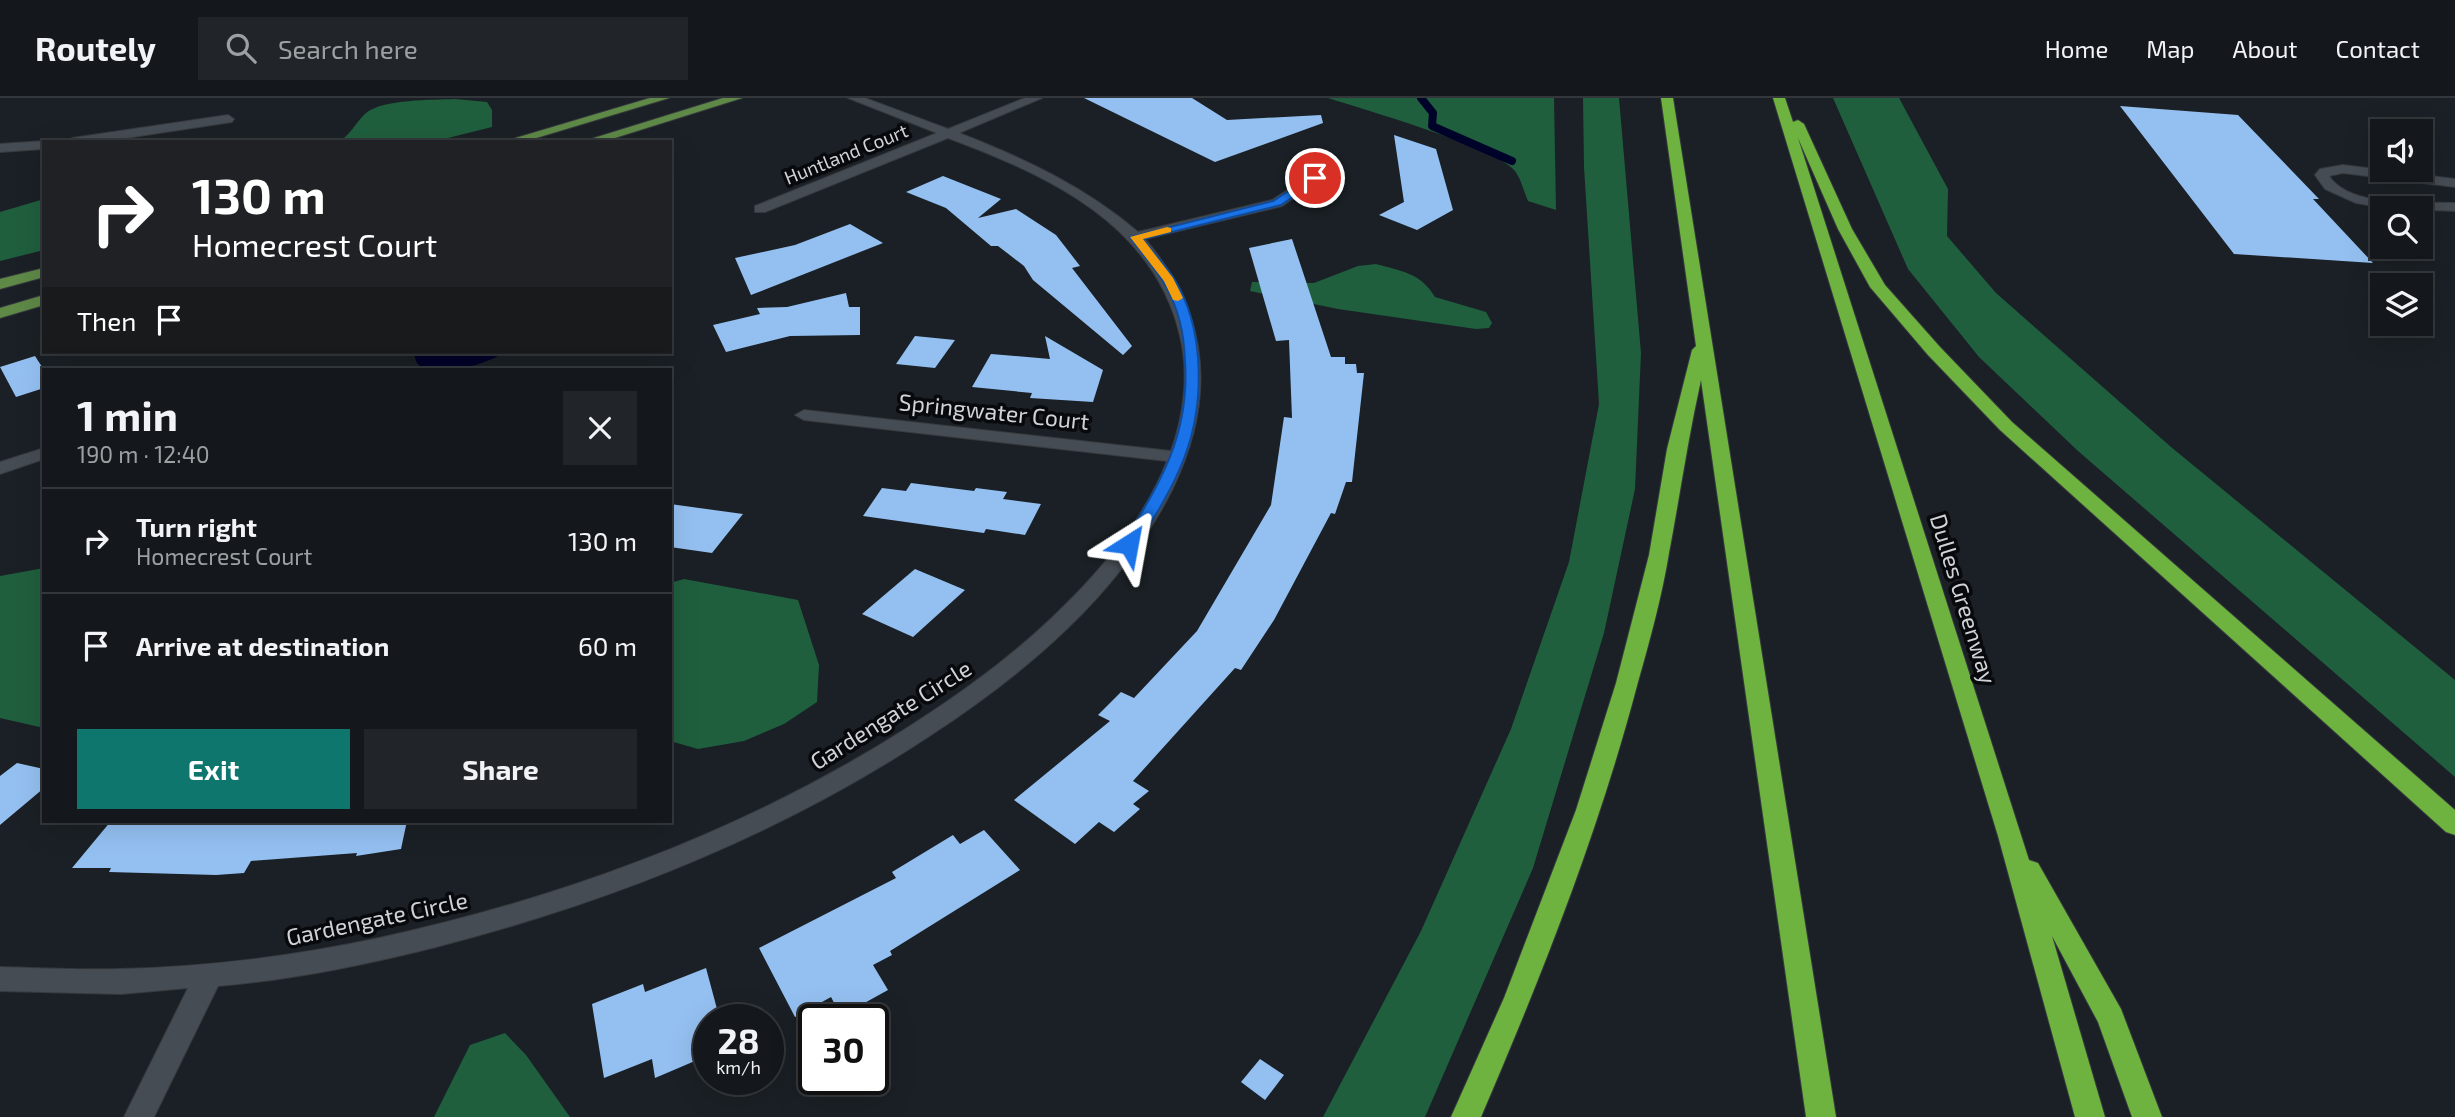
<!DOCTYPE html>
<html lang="en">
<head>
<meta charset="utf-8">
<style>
  :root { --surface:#14181c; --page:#212529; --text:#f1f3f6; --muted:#9da0a3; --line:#33373b; --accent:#0f766e }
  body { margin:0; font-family:"Exo 2",sans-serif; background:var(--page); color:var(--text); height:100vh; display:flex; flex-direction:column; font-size:26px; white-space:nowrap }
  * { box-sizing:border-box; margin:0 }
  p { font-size:23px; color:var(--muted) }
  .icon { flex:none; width:38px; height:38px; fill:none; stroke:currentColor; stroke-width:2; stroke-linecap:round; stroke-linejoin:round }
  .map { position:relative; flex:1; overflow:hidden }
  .side { position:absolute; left:42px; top:270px; width:630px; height:455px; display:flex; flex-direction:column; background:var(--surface); border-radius:0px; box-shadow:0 7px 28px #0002,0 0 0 2px var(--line) }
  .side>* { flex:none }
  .hud { position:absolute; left:42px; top:42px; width:630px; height:214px; border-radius:0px; box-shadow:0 7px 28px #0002,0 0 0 2px var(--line); background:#202124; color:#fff; overflow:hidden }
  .buttons { position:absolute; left:2370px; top:21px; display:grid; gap:14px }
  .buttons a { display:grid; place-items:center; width:63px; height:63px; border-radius:0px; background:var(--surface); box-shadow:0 7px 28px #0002,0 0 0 2px var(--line); font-size:35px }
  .speed { position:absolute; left:693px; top:906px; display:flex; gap:14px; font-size:35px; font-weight:700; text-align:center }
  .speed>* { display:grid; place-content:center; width:91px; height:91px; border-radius:50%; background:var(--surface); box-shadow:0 7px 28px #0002,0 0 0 2px var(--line); line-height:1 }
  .speed small { font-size:18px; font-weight:400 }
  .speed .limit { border:4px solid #111; border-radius:10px; background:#fff; color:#111 }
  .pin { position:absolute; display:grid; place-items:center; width:60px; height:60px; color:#fff; margin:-30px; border:4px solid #fff; border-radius:50%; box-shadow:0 2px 7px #0007 }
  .me { position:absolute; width:77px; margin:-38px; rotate:34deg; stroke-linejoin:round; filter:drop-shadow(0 0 5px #0008) }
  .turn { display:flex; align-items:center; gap:24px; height:147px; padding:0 35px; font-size:32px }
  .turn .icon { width:91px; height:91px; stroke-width:2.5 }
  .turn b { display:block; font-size:49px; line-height:60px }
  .then { display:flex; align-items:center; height:66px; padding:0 35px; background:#0003; gap:14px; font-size:26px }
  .round { display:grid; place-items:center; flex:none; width:74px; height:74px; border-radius:0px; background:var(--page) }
  .headline { display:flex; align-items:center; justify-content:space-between; height:119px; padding:0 35px }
  h1 { font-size:42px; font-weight:700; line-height:52px }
  .action { display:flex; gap:14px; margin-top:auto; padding:14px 35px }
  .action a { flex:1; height:80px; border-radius:0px; background:var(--accent); color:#fff; font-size:28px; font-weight:700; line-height:80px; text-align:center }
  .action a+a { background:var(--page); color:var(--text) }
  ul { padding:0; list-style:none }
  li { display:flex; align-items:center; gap:21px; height:105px; padding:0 35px; border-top:2px solid var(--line) }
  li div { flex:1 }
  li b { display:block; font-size:26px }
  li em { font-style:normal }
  header { display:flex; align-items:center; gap:42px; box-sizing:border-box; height:98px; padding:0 35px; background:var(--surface); border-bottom:2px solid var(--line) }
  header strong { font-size:33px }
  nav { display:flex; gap:38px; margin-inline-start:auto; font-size:24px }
  .search { width:490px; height:63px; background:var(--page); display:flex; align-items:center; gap:18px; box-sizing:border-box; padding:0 24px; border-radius:0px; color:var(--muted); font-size:26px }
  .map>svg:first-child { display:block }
  .forest { fill:#1f5f3e }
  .water { fill:#000329 }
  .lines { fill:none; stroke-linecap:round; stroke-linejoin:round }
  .stream { stroke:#000329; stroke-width:8 }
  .building { fill:#94c0f1 }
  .minor-casing { stroke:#36393e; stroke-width:2 }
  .major-casing { stroke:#36393e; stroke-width:2 }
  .highway-casing { stroke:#36393e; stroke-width:2 }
  .minor { fill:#464c53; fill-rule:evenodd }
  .major { fill:#5e8947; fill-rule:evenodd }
  .highway { fill:#6eb23f; fill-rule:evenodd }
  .route { fill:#1a73e8; stroke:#114b97; stroke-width:2 }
  .slow { fill:#f59e0b }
  .labels { text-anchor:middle; stroke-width:7; stroke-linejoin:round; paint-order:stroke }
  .far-street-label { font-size:19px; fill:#cfd3d7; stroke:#07090c }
  .street-label { font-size:23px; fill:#cfd3d7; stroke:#07090c }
</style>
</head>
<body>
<header>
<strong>Routely</strong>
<div class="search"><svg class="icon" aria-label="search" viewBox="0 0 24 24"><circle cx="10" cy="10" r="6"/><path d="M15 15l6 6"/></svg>Search here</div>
<nav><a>Home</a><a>Map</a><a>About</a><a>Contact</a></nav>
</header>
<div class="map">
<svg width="2455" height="1019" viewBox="0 0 2455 1019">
  <rect width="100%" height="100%" fill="#1a2025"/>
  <g class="forest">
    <path d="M1328,0H1554L1556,112L1528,103C1524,94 1521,81 1515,73C1498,50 1362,11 1328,0Z"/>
    <polygon points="1583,0 1619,0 1641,255 1635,391 1604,535 1533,770 1425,1019 1323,1019 1421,833 1511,631 1569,464 1599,306 1584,69"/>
    <polygon points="1833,0 1899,0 1948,91 1947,138 1996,195 2171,349 2455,582 2455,679 2078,353 1979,259 1908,171"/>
    <path d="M455,1L487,4L492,12V29L432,44H339C351,36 356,24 366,15C383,1 433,2 455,1Z"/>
    <polygon points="44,101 44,152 0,163 0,114"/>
    <path d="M1376,166C1401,173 1421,175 1435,199L1486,214L1492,225L1489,230L1476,231L1338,211L1250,193L1252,184L1314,185L1358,168Z"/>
    <polygon points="44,470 44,537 41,545 44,547 44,630 0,620 0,478"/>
    <polygon points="684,481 798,502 819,567 817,604 784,626 744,643 698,651 670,643 670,485"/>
    <polygon points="505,935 526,957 570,1019 434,1019 470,947"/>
  </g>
  <path class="water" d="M413,254H504C490,266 430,283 417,265C415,262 415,257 413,254Z"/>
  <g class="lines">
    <polyline class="stream" points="1421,0 1433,15 1432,28 1512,63"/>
  </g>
  <g class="building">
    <polygon points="1084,0 1192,0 1227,22 1321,17 1323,25 1215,64"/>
    <polygon points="2120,8 2238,17 2319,101 2313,101 2373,165 2234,156"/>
    <polygon points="1394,37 1436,51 1453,112 1417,132 1379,117 1404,104"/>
    <polygon points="943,78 1001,101 978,120 1016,111 1056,137 1080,168 1072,170 1132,248 1123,257 1033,182 1024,168 998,148 991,148 946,110 906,94"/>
    <polygon points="850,126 883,145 751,197 735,160 795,147"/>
    <polygon points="1292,141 1331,259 1345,259 1345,266 1356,266 1357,275 1364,275 1352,384 1346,384 1335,416 1331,415 1274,522 1241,572 1235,570 1133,683 1149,693 1133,706 1140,711 1114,734 1099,724 1075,746 1014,702 1110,623 1098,617 1121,594 1134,600 1197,533 1271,407 1284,319 1292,320 1289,242 1276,243 1249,150"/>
    <polygon points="846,195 849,209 860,209 860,237 790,238 726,254 713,227 760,216 757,210 787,209"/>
    <polygon points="915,238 955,242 935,270 896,266"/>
    <polygon points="1045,238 1103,272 1093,304 1030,300 1032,295 972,289 991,256 1050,261"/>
    <polygon points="35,258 44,272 44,290 16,299 0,269"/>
    <polygon points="911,385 974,393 976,390 1007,394 1003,401 1041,406 1025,437 986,431 984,435 863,418 882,390 906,393"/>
    <polygon points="670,406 743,416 712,455 670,449"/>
    <polygon points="915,471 965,492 913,539 862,516"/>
    <polygon points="17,665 44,671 44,690 0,727 0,678"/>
    <polygon points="111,723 407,723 401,751 356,758 357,755 251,763 244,775 216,777 109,774 111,770 72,770"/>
    <polygon points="984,732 1020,772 890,853 892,857 873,867 888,892 841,918 831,899 795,919 759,850 896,780 892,774 953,737 960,746"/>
    <polygon points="706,870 720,922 709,922 709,957 655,980 652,961 604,980 592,906 643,886 645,894"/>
    <polygon points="1260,961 1284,977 1265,1002 1241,984"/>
  </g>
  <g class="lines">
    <g class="minor-casing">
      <g id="minor">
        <path d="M848,0H865L948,31L1025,0H1042L959,35C1024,60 1085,89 1138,134L1272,102L1311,77H1321L1323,80L1282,108L1145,141C1211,218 1216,302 1172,392C1120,496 1027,574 931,637C780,737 611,804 436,849C365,867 291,882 218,888L154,1019H124L188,890L121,896L0,893V869C40,870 80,872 120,871C206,869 295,858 379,840C566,799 748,732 910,628C965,593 1017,555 1063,509C1105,468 1145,419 1167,363L804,322L795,317L804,312L1171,353C1184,317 1189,275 1180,238C1154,125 1047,77 948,40L765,114H755V108L937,35Z"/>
        <polygon points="228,17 234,21 232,24 100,44 66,44 72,40"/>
        <polygon points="44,43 47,44 44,44 44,51 0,54 0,46"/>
        <path d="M2343,67L2455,81V89L2343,75L2329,78C2350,110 2420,104 2455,105V113L2385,110L2356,105L2325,91L2315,77L2320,71Z"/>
        <polygon points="44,350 44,361 0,376 0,364"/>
      </g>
    </g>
    <g class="major-casing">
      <g id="major">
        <polygon points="650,0 669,0 523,44 502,44"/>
        <polygon points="723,0 742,0 602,44 581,44"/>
        <polygon points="44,170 44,179 0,191 0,181"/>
        <polygon points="44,197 44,207 0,220 0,210"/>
      </g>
    </g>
    <g class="highway-casing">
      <g id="highway">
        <path d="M1661,0H1673L1836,1019H1806L1701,282C1688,340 1680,397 1669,455C1662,498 1650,542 1638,584C1599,733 1542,877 1481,1019H1451L1504,900L1576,712L1616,585L1649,457L1667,351L1692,252L1696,248Z"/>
        <polygon points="1773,0 1785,0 1793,24 1798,22 1804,26 1852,131 1885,187 1940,249 2012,324 2455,712 2455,737 2446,734 2000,332 1928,257 1870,189 1838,131 1798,40 2029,762 2038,765 2121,911 2162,1019 2132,1019 2098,924 2052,838 2105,1019 2075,1019 1998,738"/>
      </g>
    </g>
    <use href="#minor" class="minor"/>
    <use href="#major" class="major"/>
    <use href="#highway" class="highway"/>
  </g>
  <path class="route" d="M1312,78L1321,80L1281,107L1143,141C1153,155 1167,168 1176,184C1190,208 1196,233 1198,260C1204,338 1176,386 1135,450H1124L1122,446C1160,386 1190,337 1185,263C1184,235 1179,212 1165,187C1156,170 1141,155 1130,139L1273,103Z"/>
  <polygon class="slow" points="1167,129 1171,130 1171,134 1143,141 1173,180 1183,200 1178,203 1173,202 1164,183 1130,139"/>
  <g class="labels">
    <g class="far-street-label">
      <text transform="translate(846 56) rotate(-22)" y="7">Huntland Court</text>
    </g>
    <g class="street-label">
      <text transform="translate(994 314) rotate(6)" y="8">Springwater Court</text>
      <text transform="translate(1963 501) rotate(73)" y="8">Dulles Greenway</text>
      <text transform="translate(891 617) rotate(-32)" y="8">Gardengate Circle</text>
      <text transform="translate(377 821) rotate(-12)" y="8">Gardengate Circle</text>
    </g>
  </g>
</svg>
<div class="buttons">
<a><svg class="icon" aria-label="sound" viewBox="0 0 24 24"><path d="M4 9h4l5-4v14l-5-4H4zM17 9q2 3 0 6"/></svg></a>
<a><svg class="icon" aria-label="search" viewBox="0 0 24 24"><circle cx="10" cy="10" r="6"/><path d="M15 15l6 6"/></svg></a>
<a><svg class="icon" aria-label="layers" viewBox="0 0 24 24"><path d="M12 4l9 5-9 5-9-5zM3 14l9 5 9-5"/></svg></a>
</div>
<div class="speed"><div>28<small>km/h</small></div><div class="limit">30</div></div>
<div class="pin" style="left:1315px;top:80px;background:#d93025"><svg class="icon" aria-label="arrive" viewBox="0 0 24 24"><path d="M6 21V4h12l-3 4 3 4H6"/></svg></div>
<svg class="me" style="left:1129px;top:446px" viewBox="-20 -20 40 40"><path d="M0-17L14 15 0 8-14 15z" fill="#1a73e8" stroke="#fff" stroke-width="4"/></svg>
<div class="hud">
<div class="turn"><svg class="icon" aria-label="right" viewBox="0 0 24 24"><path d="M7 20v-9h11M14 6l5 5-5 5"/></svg><div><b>130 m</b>Homecrest Court</div></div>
<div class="then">Then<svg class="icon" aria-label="arrive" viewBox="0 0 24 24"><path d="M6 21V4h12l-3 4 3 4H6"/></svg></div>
</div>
<section class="side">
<div class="headline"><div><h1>1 min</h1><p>190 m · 12:40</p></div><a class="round"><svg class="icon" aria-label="close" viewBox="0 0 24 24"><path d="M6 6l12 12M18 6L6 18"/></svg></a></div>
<ul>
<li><svg class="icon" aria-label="right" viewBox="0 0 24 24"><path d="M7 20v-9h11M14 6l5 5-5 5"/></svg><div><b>Turn right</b><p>Homecrest Court</p></div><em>130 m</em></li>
<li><svg class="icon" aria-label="arrive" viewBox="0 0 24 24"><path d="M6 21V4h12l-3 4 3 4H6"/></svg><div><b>Arrive at destination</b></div><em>60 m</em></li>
</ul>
<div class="action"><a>Exit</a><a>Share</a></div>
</section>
</div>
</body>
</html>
